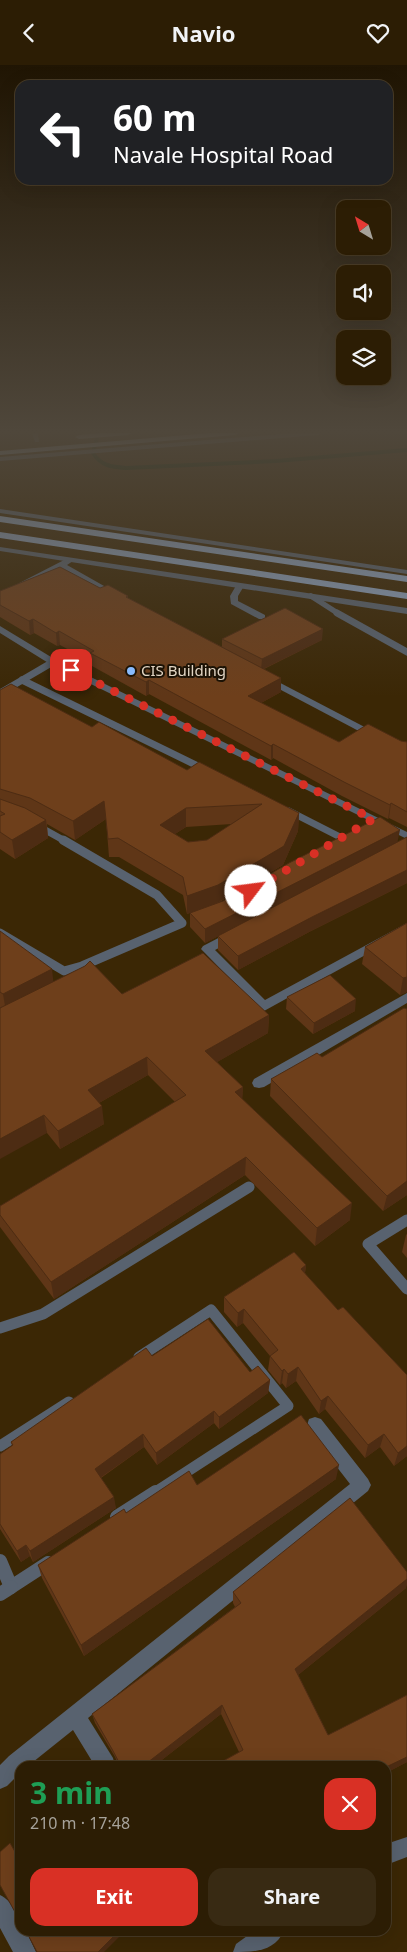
<!DOCTYPE html>
<html lang="en">
<head>
<meta charset="utf-8">
<style>
  :root { --surface:#2c1d04; --page:#382a13; --text:#f1f3f6; --muted:#a6a29a; --line:#483b26; --accent:#d93025 }
  body { margin:0; font-family:"Noto Sans",sans-serif; background:var(--page); color:var(--text); height:100vh; display:flex; flex-direction:column; font-size:19px; white-space:nowrap }
  * { box-sizing:border-box; margin:0 }
  p { font-size:16px; color:var(--muted) }
  .icon { flex:none; width:28px; height:28px; fill:none; stroke:currentColor; stroke-width:2; stroke-linecap:round; stroke-linejoin:round }
  .map { position:relative; flex:1; overflow:hidden }
  .panel { position:absolute; left:15px; top:1696px; width:376px; height:175px; display:flex; flex-direction:column; background:var(--surface); border-radius:15px; box-shadow:0 5px 20px #0002,0 0 0 1px var(--line) }
  .panel>* { flex:none }
  .hud { position:absolute; left:15px; top:15px; width:378px; height:105px; border-radius:15px; box-shadow:0 5px 20px #0002,0 0 0 1px var(--line); background:#202124; color:#fff; overflow:hidden }
  .needle { width:32px; rotate:322deg }
  .controls { position:absolute; left:336px; top:135px; display:grid; gap:10px }
  .controls a { display:grid; place-items:center; width:55px; height:55px; border-radius:10px; background:var(--surface); box-shadow:0 5px 20px #0002,0 0 0 1px var(--line); font-size:25px }
  .pin { position:absolute; display:grid; place-items:center; width:42px; height:42px; color:#fff; margin:-21px; border-radius:10px; box-shadow:0 2px 8px #0006 }
  .me { position:absolute; width:55px; margin:-28px; rotate:60deg; stroke-linejoin:round; filter:drop-shadow(0 0 4px #0008) }
  .turn { display:flex; align-items:center; gap:18px; height:105px; padding:0 15px; font-size:22px }
  .turn .icon { width:65px; height:65px; stroke-width:2.5 }
  .turn b { display:block; font-size:35px; line-height:42px }
  .round { display:grid; place-items:center; flex:none; width:52px; height:52px; border-radius:15px; background:var(--page) }
  .overview { display:flex; align-items:center; justify-content:space-between; height:85px; padding:0 15px }
  h1 { font-size:30px; font-weight:700; line-height:38px; color:#1e9e55 }
  .button { display:flex; gap:10px; margin-top:auto; padding:10px 15px }
  .button a { flex:1; height:58px; border-radius:15px; background:var(--accent); color:#fff; font-size:20px; font-weight:700; line-height:58px; text-align:center }
  .button a+a { background:var(--page); color:var(--text) }
  header { display:flex; justify-content:space-between; align-items:center; height:65px; padding:0 15px; background:var(--surface); font-size:22px; font-weight:700 }
  .map>svg:first-child { display:block }
  .lines { fill:none; stroke-linecap:round; stroke-linejoin:round }
  .stream { stroke:#0a2000; stroke-width:4 }
  .service-far4 { stroke:#58626f; stroke-width:5.5 }
  .service-far3 { stroke:#58626f; stroke-width:7 }
  .service-far2 { stroke:#58626f; stroke-width:9 }
  .service-far1 { stroke:#58626f; stroke-width:11 }
  .service { stroke:#58626f; stroke-width:14 }
  .minor { fill:#58626f; fill-rule:evenodd }
  .tertiary { fill:#58626f; fill-rule:evenodd }
  .trunk { fill:#8ca2c0; fill-rule:evenodd }
  .wall { fill:#5f3617; fill-rule:evenodd }
  .shaded-wall { fill:#4d2c13 }
  .building { fill:#6e3f1b; stroke:#4d2c13; fill-rule:evenodd }
  .route { stroke:#d93025; stroke-width:9; stroke-dasharray:0 16.2 }
  .poi-dot { fill:#88bafc; stroke:#1b1205; stroke-width:2 }
  .labels { text-anchor:middle; stroke-width:4; stroke-linejoin:round; paint-order:stroke }
  .far-poi-label { font-size:15px; fill:#e2d5c3; stroke:#1b1205; text-anchor:start }
</style>
</head>
<body>
<header><svg class="icon" aria-label="back" viewBox="0 0 24 24"><path d="M15 5l-7 7 7 7"/></svg>Navio<svg class="icon" aria-label="heart" viewBox="0 0 24 24"><path d="M12 20l-8-8c-3-5 5-10 8-4 3-6 11-1 8 4z"/></svg></header>
<div class="map">
<svg width="407" height="1887" viewBox="0 0 407 1887">
  <rect width="100%" height="100%" fill="#3b2705"/>
  <g class="lines">
    <path class="stream" d="M98,368L93,388C101,401 112,402 126,403L276,396L407,385"/>
    <polyline class="service-far4" points="311,531 339,549"/>
    <g class="service-far3">
      <polyline points="337,548 407,587"/>
      <polyline points="22,615 204,704"/>
      <polyline points="0,628 53,597"/>
      <polyline points="289,746 342,773"/>
      <polyline points="38,761 65,776"/>
    </g>
    <polyline class="service-far2" points="0,868 64,906 82,901 182,858 157,830 63,775"/>
    <g class="service-far1">
      <polyline points="407,1155 368,1179 407,1224"/>
      <polyline points="0,1263 43,1249 249,1122"/>
      <polyline points="139,1292 211,1245 288,1341 154,1428"/>
      <polyline points="0,1381 69,1337"/>
    </g>
    <g class="service">
      <polyline points="117,1452 156,1427"/>
      <polyline points="0,1496 11,1522 48,1498"/>
      <polyline points="0,1529 11,1522"/>
    </g>
    <g class="minor">
      <polygon points="66,494 73,496 67,500 120,530 113,532 61,503 0,534 0,528"/>
      <polygon points="237,519 244,521 238,531 238,536 265,550 265,554 259,554 231,539 230,531"/>
      <polygon points="0,561 56,595 407,767 407,774 50,599 0,568"/>
      <polygon points="267,611 378,669 380,671 378,673 372,673 264,616 264,612"/>
      <polygon points="407,858 407,867 264,946 260,944 201,884 203,881 228,868 236,868 238,871 236,874 215,885 265,935"/>
      <polygon points="407,928 407,938 264,1022 259,1023 254,1022 252,1018 254,1014"/>
      <polygon points="315,1352 321,1354 368,1414 371,1420 368,1426 88,1653 113,1693 115,1701 95,1701 73,1665 28,1701 20,1701 20,1708 7,1721 0,1724 0,1700 9,1691 350,1419 309,1366 307,1360 309,1354"/>
      <path d="M0,1830C13,1836 20,1853 20,1866H26L36,1887H13L0,1863Z"/>
    </g>
    <g class="tertiary">
      <polygon points="32,368 38,368 39,377 35,377"/>
      <polygon points="293,368 321,368 318,370 0,396 0,392"/>
      <polygon points="0,444 407,505 407,509 0,448"/>
      <polygon points="0,482 407,543 407,549 0,486"/>
      <polygon points="407,1772 407,1792 386,1800 386,1779"/>
      <path d="M254,1866H284C274,1887 254,1887 233,1887L236,1879Z"/>
    </g>
    <g class="trunk">
      <polygon points="101,368 132,368 128,370 79,374 75,372 79,370"/>
      <polygon points="209,368 239,368 235,370 0,390 0,386"/>
      <polygon points="0,451 407,511 407,517 0,457"/>
      <polygon points="0,467 407,528 407,534 0,473"/>
    </g>
  </g>
  <g class="wall">
    <polygon points="100,523 128,531 128,533 222,582 222,574 322,575 264,604 281,613 281,627 261,638 339,677 401,676 407,677 407,762 389,753 388,754 342,731 273,693 271,695 149,629 146,631 92,601 91,597 60,580 57,581 34,568 30,570 0,552 0,526"/>
    <path d="M0,625L92,662L187,705L299,748L298,766L283,800L218,838L398,777L407,772V818L311,866L238,905L218,885V871L226,867L205,878L190,862V848L187,849L183,830L119,792H109L106,754L75,775L47,759L48,773L15,794L0,784ZM232,759L207,775L188,777L175,769L186,762Z"/>
    <polygon points="407,858 407,927 400,930 362,899 365,882"/>
    <polygon points="0,866 54,917 122,929 269,950 268,968 217,997 243,1022 242,1034 350,1155 315,1181 245,1110 54,1234 0,1162 0,1141 175,1037 148,1010 99,1038 104,1059 60,1084 47,1068 0,943"/>
    <polygon points="287,932 355,946 313,969 286,944"/>
    <polygon points="322,992 407,1130 383,1146 270,1031 271,1014"/>
    <polygon points="407,1169 407,1193 402,1187 406,1170"/>
    <polygon points="306,1200 305,1208 407,1391 394,1401 380,1382 365,1393 325,1344 319,1349 296,1316 286,1323 282,1318 280,1320 268,1305 270,1291 243,1258 237,1262 224,1247 224,1232"/>
    <polygon points="152,1291 250,1307 270,1315 268,1328 219,1364 214,1358 157,1400 144,1382 101,1413 116,1443 33,1497 30,1491 21,1497 0,1464 0,1389 12,1381 11,1377"/>
    <polygon points="336,1414 84,1591 42,1513 38,1500 126,1448 197,1420"/>
    <polygon points="406,1523 298,1610 328,1670 407,1697 386,1708 386,1701 239,1687 221,1649 154,1701 119,1701 115,1692 95,1658 92,1649 235,1542 233,1538 233,1527"/>
  </g>
  <g class="shaded-wall">
    <polygon points="33,554 34,568 30,570 29,556"/>
    <polygon points="323,564 322,575 261,605 262,594"/>
    <polygon points="59,566 60,580 57,581 56,568"/>
    <polygon points="281,613 281,627 248,645 248,631"/>
    <polygon points="149,615 149,629 146,631 146,617"/>
    <polygon points="273,679 273,693 271,695 271,681"/>
    <polygon points="104,736 106,754 75,775 73,756"/>
    <polygon points="391,738 389,753 388,754 390,740"/>
    <polygon points="186,743 186,762 161,778 160,760"/>
    <polygon points="299,748 298,766 283,800 217,838 187,849 187,831"/>
    <polygon points="46,755 48,773 15,794 12,775"/>
    <polygon points="400,765 397,779 205,878 205,864"/>
    <polygon points="407,805 407,818 311,866 238,905 238,891 312,852"/>
    <polygon points="52,904 54,922 6,947 3,929"/>
    <polygon points="407,912 407,927 400,930 403,913"/>
    <polygon points="356,934 355,946 313,969 314,958"/>
    <polygon points="269,950 268,968 205,1004 205,986"/>
    <polygon points="147,992 148,1010 90,1043 88,1025"/>
    <polygon points="243,1022 242,1040 235,1027"/>
    <polygon points="102,1041 104,1059 60,1084 58,1066"/>
    <polygon points="44,1050 47,1068 0,1094 0,1074"/>
    <polygon points="246,1092 245,1110 54,1234 51,1217"/>
    <polygon points="407,1116 407,1130 383,1146 387,1131"/>
    <polygon points="352,1138 350,1155 315,1181 317,1163"/>
    <polygon points="306,1200 304,1215 301,1204"/>
    <polygon points="244,1244 243,1258 237,1262 238,1248"/>
    <polygon points="298,1302 296,1316 286,1323 288,1309"/>
    <polygon points="284,1304 282,1318 280,1320 282,1306"/>
    <polygon points="270,1315 268,1328 219,1364 219,1352"/>
    <polygon points="328,1331 325,1344 319,1349 321,1336"/>
    <polygon points="214,1346 214,1358 157,1400 156,1388"/>
    <polygon points="143,1369 144,1382 97,1415 95,1404"/>
    <polygon points="384,1369 380,1382 365,1393 368,1380"/>
    <polygon points="407,1381 407,1391 394,1401 398,1388"/>
    <polygon points="339,1400 336,1414 84,1591 81,1580"/>
    <polygon points="114,1432 116,1443 33,1497 30,1486"/>
    <polygon points="26,1480 30,1491 21,1497 17,1486"/>
    <polygon points="407,1514 407,1520 406,1523 293,1614 295,1604"/>
    <polygon points="222,1640 221,1649 154,1701 143,1701"/>
    <polygon points="407,1692 407,1697 386,1708 386,1702"/>
    <polygon points="119,1866 125,1866 104,1887 98,1887"/>
  </g>
  <g class="building">
    <polygon points="60,502 100,523 108,520 128,531 126,532 281,613 248,631 339,677 368,659 401,676 407,677 407,747 391,738 390,740 344,717 273,679 271,681 149,615 146,617 90,588 94,586 59,566 56,568 33,554 29,556 0,540 0,526"/>
    <polygon points="285,543 323,564 262,594 222,574"/>
    <path d="M11,619L92,662L99,657L187,705L199,697L299,748L284,781L218,820L187,831L183,812L118,773L108,774L104,736L73,756L30,733L0,724V625ZM262,739L207,775L188,777L160,760L186,743Z"/>
    <polygon points="0,734 25,743 46,755 12,775 0,767 0,751 5,749 0,746"/>
    <polygon points="380,752 400,765 205,864 190,848 223,836 289,798"/>
    <polygon points="407,772 407,805 312,852 238,891 218,871"/>
    <polygon points="407,858 407,912 403,913 365,882"/>
    <polygon points="0,866 52,904 3,929 0,927"/>
    <polygon points="203,888 269,950 205,986 243,1022 235,1027 352,1138 317,1163 246,1092 51,1217 0,1150 0,1141 186,1030 147,992 88,1025 102,1041 58,1066 44,1050 0,1074 0,943 85,901 90,896 122,929"/>
    <polygon points="330,910 356,934 314,958 287,932"/>
    <polygon points="404,943 407,944 407,1116 387,1131 271,1014 317,988 322,992"/>
    <polygon points="294,1187 306,1200 301,1204 338,1245 343,1242 407,1310 407,1381 398,1388 384,1369 368,1380 328,1331 321,1336 298,1302 288,1309 284,1304 282,1306 270,1291 278,1285 244,1244 238,1248 224,1232"/>
    <polygon points="208,1254 250,1307 258,1301 270,1315 219,1352 214,1346 156,1388 143,1369 95,1404 114,1432 30,1486 26,1480 17,1486 0,1459 0,1389 13,1380 11,1377 146,1283 152,1291"/>
    <polygon points="301,1350 339,1400 81,1580 38,1500 124,1444 126,1448 189,1406 197,1420"/>
    <polygon points="350,1433 407,1507 407,1514 295,1604 328,1670 407,1630 407,1692 386,1702 386,1701 214,1701 243,1685 222,1640 143,1701 121,1701 112,1684 92,1649 241,1538 233,1527"/>
    <polygon points="10,1778 18,1792 20,1791 20,1856 0,1820 0,1787"/>
    <polygon points="26,1866 119,1866 98,1887 37,1887"/>
  </g>
  <linearGradient id="sky" x2="0" y2="1"><stop stop-color="#201503"/><stop offset="0.58" stop-color="#4f473b"/><stop offset="1" stop-color="#4f473b" stop-opacity="0"/></linearGradient>
  <rect width="407" height="632" fill="url(#sky)"/>
  <g class="lines">
    <polyline class="route" points="71,605 373,754 251,826"/>
  </g>
  <circle class="poi-dot" cx="131" cy="606" r="5"/>
  <g class="labels">
    <g class="far-poi-label">
      <text x="141" y="611">CIS Building</text>
    </g>
  </g>
</svg>
<div class="controls">
<a><svg class="needle" viewBox="-14 -14 28 28"><path d="M0-13l5 13h-10z" fill="#e53935"/><path d="M0 13l5-13h-10z" fill="#a6a29a"/></svg></a>
<a><svg class="icon" aria-label="sound" viewBox="0 0 24 24"><path d="M4 9h4l5-4v14l-5-4H4zM17 9q2 3 0 6"/></svg></a>
<a><svg class="icon" aria-label="layers" viewBox="0 0 24 24"><path d="M12 4l9 5-9 5-9-5zM3 14l9 5 9-5"/></svg></a>
</div>
<div class="pin" style="left:71px;top:605px;background:#d93025"><svg class="icon" aria-label="arrive" viewBox="0 0 24 24"><path d="M6 21V4h12l-3 4 3 4H6"/></svg></div>
<svg class="me" style="left:251px;top:826px" viewBox="-20 -20 40 40"><circle r="19" fill="#fff"/><path d="M0-13L10 11 0 6-10 11z" fill="#d93025"/></svg>
<div class="hud">
<div class="turn"><svg class="icon" aria-label="left" viewBox="0 0 24 24"><path d="M17 20v-9H6M10 6l-5 5 5 5"/></svg><div><b>60 m</b>Navale Hospital Road</div></div>
</div>
<section class="panel">
<div class="overview"><div><h1>3 min</h1><p>210 m · 17:48</p></div><a class="round" style="background:#d93025;color:#fff"><svg class="icon" aria-label="close" viewBox="0 0 24 24"><path d="M6 6l12 12M18 6L6 18"/></svg></a></div>
<div class="button"><a>Exit</a><a>Share</a></div>
</section>
</div>
</body>
</html>
